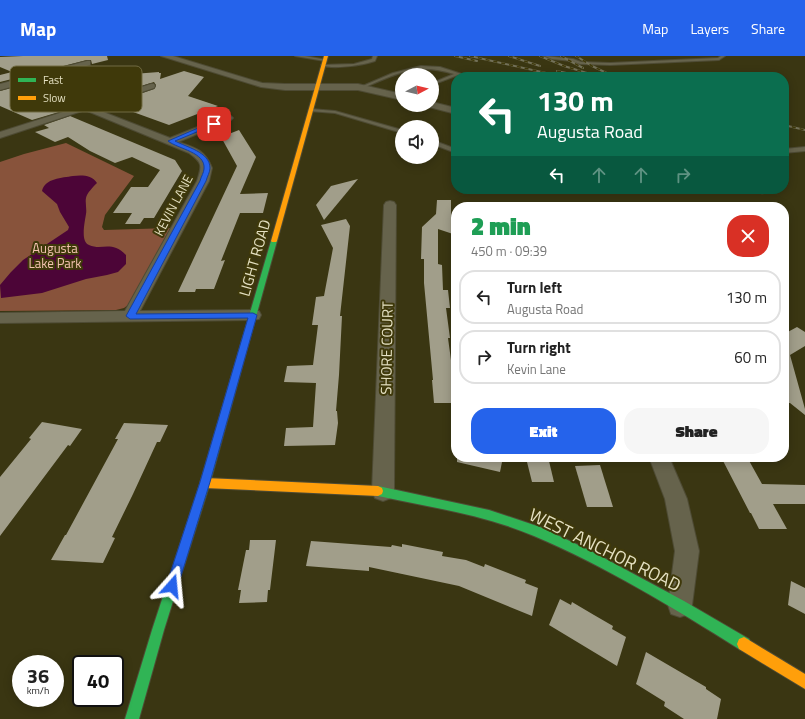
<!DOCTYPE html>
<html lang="en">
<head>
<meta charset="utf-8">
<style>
  :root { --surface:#fff; --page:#f6f6f6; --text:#222; --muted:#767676; --line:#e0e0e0; --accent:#2563eb }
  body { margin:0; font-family:"Titillium Web",sans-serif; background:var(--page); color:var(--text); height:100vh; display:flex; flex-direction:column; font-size:15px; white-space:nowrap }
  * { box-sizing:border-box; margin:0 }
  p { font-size:13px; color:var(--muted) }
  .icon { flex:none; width:22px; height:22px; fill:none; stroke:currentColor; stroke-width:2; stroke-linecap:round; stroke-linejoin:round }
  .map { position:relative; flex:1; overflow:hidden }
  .sheet { position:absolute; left:451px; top:146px; width:338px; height:260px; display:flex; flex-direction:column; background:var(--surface); border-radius:16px; box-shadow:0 2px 10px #0003 }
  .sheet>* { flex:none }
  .banner { position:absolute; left:451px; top:16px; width:338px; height:122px; border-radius:16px; box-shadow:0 2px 10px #0003; background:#0b6e4f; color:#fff; overflow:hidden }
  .needle { width:26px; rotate:83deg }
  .buttons { position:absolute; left:395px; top:12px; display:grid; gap:8px }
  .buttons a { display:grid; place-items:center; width:44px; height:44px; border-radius:50%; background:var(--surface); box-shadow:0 2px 10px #0003; font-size:20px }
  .speed { position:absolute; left:12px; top:599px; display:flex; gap:8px; font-size:20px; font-weight:700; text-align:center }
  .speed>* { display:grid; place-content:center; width:52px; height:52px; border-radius:50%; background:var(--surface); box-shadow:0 2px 10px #0003; line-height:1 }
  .speed small { font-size:10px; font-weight:400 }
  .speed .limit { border:2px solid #111; border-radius:6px; background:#fff; color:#111 }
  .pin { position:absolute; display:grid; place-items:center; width:34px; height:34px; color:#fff; margin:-17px; border-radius:8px; box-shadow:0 2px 6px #0006 }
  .me { position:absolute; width:44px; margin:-22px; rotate:18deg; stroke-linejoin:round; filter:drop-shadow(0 0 3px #0008) }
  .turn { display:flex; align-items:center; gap:14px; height:84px; padding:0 20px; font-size:18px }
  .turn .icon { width:52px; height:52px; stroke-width:2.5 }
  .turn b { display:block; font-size:28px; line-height:34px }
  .lanes { display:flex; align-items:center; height:38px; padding:0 20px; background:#0003; justify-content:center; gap:20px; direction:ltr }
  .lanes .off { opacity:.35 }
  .round { display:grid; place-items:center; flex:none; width:42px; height:42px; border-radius:16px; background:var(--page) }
  .headline { display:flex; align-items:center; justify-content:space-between; height:68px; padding:0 20px }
  h1 { font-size:24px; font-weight:800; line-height:30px; color:#1e9e55 }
  .action { display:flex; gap:8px; margin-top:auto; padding:8px 20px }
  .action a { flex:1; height:46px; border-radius:16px; background:var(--accent); color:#fff; font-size:16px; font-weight:800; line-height:46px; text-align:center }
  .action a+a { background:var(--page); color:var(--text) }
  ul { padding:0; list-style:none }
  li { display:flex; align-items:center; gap:12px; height:54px; margin:0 8px 6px; padding:0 12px; border:2px solid var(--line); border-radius:16px }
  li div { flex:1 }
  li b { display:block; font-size:15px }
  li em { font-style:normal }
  header { display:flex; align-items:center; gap:24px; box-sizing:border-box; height:56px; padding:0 20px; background:var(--accent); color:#fff }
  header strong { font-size:19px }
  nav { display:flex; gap:22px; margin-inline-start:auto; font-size:14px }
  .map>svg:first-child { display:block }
  .green { fill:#88533b }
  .water { fill:#4c0537 }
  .building { fill:#a19e8a }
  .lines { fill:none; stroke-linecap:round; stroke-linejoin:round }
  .lane-casing { stroke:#4e4b34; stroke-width:2 }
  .street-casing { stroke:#4e4b34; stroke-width:2 }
  .fast-casing { stroke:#4e4b34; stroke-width:2 }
  .slow-casing { stroke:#4e4b34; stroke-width:2 }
  .lane { fill:#66634c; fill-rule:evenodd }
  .street { fill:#66634c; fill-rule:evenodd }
  .fast { fill:#30b455; fill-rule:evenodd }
  .slow { fill:#ff9f0a; fill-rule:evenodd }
  .rail-casing { stroke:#737159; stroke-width:2 }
  .rail { stroke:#3f390a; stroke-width:1.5; stroke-dasharray:4; stroke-linecap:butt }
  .route { fill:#2563eb; stroke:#184099 }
  .labels { text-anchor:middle; stroke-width:4; stroke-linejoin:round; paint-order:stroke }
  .far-street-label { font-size:13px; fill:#e5e1c3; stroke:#3f390a }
  .far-park-label { font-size:13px; fill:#f3c2b0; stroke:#3f390a }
  .street-label { font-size:15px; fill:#e5e1c3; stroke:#3f390a }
  .near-street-label { font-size:18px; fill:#e5e1c3; stroke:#3f390a }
  .key { fill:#3f390a; stroke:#716b42; stroke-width:1 }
  .key-label { font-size:11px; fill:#e5e1c3 }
</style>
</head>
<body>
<header>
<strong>Map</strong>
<nav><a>Map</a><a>Layers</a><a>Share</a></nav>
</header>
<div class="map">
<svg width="805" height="663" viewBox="0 0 805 663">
  <rect width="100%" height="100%" fill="#3a3612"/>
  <polygon class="green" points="66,87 134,120 105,159 102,171 104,174 171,172 128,249 124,252 116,254 0,255 0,106 24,98"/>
  <path class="water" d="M73,120C82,119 92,119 97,127C93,131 87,137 86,142C85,147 87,153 86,158C85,165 80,186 89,189C102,195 111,184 126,199V208L118,216L107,219L86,223L42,237L1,242L0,229L11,216L23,204L68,174L69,171L60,156L57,148L42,135C45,122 62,122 73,120Z"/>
  <g class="building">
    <polygon points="23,0 107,0 108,4 92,8 91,4 87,4 0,26 0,19 12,16 0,11 0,1"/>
    <polygon points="184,15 204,21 188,40 218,50 169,69 111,48 154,33 156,29 154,26 99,43 93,40 52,53 59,56 32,64 0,50 0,35 67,17 68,23 159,16 159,17 161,17 160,23"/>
    <polygon points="70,60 175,104 182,115 154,162 144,162 140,168 125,168 132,157 113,157 131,131 148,131 160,114 132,101 115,107 90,95 68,81 55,86 35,76 49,72 44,69"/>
    <polygon points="239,74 256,101 240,138 268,137 263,157 240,157 221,205 225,204 214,233 196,233 195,236 178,236 237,110 221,81"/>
    <polygon points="358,123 324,164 316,149 331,130"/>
    <polygon points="437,144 451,144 451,163 456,165 456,179 438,173 438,208 442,209 443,234 448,234 450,252 446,252 450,282 448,282 455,334 456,334 456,347 434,347 432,324 433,324 424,227 424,203 421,203 422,171 436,158"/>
    <polygon points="346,163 350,170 340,260 342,260 339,319 336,355 337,355 338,367 335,389 284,390 286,372 313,371 316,327 284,326 287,310 313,309 318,269 312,269 316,241 324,240 333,192 321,169"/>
    <polygon points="797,271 805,276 805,290 790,299 805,353 805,359 790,347 784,347 784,278"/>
    <polygon points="42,366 82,373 70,390 68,389 0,480 0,421 31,383 29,382"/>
    <polygon points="124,367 168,369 160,386 157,386 133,438 112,481 115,482 103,507 51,504 65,479 66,479 118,383 115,383"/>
    <polygon points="457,401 503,401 500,416 457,406"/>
    <polygon points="548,401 554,426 532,426 526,402"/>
    <polygon points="721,401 747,401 762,428 805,429 805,448 773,448 787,473 759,473 751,457 750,457"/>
    <polygon points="600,409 613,451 587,451 575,410"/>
    <polygon points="250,484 276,484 270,534 268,534 267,546 239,547 241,534 238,534 246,494 249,494"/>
    <polygon points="311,485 391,491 392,489 402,491 402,488 443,496 442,500 466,504 484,511 485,508 526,524 525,527 538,532 532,560 459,530 369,511 369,515 306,510"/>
    <polygon points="791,525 805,532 805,558 788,549"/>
    <polygon points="560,543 571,549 572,546 594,559 613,570 612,573 626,581 617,610 549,569"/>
    <polygon points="646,596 706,631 706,633 721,643 717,663 684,663 664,650 665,646 636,628"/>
  </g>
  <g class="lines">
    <g class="lane-casing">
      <g id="lane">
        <polygon points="295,0 305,0 327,4 325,5"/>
        <path d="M373,0H377L375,5C363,9 333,14 321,9L354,8L372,3Z"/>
        <polygon points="545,0 573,3 581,6 610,7 718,2 721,0 725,0 719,4 610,9 580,8 572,5 552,3"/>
        <path d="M421,10L440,11L471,21L458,19L432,29V27L454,18C416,6 396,18 361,33L358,32L393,17Z"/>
        <polygon points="311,53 335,55 402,74 402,77 335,57 309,55"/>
        <polygon points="432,84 456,93 456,97 432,88"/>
        <polygon points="805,91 805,95 784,97 784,93"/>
      </g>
    </g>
    <g class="street-casing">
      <g id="street">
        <polygon points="161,0 173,0 262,27 285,28 358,28 402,38 402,44 358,34 285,34 261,31"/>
        <polygon points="87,5 90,5 90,9 0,34 0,28"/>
        <path d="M151,28H154L155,30L154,32L93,52L170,82L225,60H231L233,62L231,64L178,86C196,92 205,94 212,112L209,125L140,255L253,254L259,255L261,259L259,263L253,264L0,267V257L125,255L197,125C202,110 203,107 189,97L85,54L0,82V76Z"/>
        <polygon points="432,46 456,52 456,58 429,51 428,49 432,49"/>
        <path d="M754,133H768L769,134L767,136C762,138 757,137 754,133Z"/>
        <polygon points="390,145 394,146 396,149 394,435 391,442 383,445 375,442 372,435 384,149 386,146"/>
        <polygon points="649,401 669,401 687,443 699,495 692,549 689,558 680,561 671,558 668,549 675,495 665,443"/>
      </g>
    </g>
    <g class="fast-casing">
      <g id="fast">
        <polygon points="274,183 277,185 210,427 164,574 139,663 125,663 152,574 200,427 271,185"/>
        <path d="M378,430L489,454L540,471L591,495L684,545L749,583L751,588L749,593L744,595L739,593C674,552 605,510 534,480C485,459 430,451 378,440L374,438L373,435L374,432Z"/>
      </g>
    </g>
    <g class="slow-casing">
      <g id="slow">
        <polygon points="324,0 328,0 277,185 276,186 272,186 271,185"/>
        <polygon points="205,422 378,430 382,432 383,435 382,438 378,440 205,432 201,430 200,427 201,424"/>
        <polygon points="744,581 805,618 805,633 739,593 737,588 739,583"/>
      </g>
    </g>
    <use href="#lane" class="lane"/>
    <use href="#street" class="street"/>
    <use href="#fast" class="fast"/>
    <use href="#slow" class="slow"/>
    <g class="rail-casing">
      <g id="rail">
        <polyline points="455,0 477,5"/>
        <polyline points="470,0 564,21"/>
        <polyline points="509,0 540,10"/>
        <polyline points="540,0 564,10 600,21"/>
        <polyline points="561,0 583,12"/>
        <polyline points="576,0 592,10 615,21"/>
        <polyline points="557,15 585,21"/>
        <polyline points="784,69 805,74"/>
      </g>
    </g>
    <use href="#rail" class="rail"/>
  </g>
  <path class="route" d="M212,66L216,68L175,85C186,91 210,96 210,112C210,116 207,121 206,125L136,258L253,257L257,259L210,426L178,530L176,534L172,536L167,534L166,530L200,426L248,262L130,263L126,260L200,125C201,121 204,116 204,113C206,96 178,93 168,85Z"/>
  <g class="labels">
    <g class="far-street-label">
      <text transform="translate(173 149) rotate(-62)" y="5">KEVIN LANE</text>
    </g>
    <g class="far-park-label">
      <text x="55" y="197">Augusta<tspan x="55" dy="15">Lake Park</tspan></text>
    </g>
    <g class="street-label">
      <text transform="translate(255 202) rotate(-74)" y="5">LIGHT ROAD</text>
      <text transform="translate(387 292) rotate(-89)" y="5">SHORE COURT</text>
    </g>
    <g class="near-street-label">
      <text transform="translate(605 494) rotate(26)" y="6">WEST ANCHOR ROAD</text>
    </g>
  </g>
  <rect x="10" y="10" width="132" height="46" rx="6" class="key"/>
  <rect x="18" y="22" width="18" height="4" fill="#30b455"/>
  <rect x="18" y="40" width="18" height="4" fill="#ff9f0a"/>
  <g class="key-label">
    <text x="43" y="28">Fast</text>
    <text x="43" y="46">Slow</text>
  </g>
</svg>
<div class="buttons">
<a><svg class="needle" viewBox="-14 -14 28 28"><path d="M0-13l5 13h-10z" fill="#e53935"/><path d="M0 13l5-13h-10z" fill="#767676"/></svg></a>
<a><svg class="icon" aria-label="sound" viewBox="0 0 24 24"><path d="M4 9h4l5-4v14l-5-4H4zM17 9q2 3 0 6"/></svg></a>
</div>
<div class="speed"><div>36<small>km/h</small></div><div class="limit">40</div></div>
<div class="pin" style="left:214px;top:68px;background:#d93025"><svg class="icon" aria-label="arrive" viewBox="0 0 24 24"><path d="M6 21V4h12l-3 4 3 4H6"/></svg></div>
<svg class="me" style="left:172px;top:530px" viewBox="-20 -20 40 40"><path d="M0-17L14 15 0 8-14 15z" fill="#2563eb" stroke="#fff" stroke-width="4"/></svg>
<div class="banner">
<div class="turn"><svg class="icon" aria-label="left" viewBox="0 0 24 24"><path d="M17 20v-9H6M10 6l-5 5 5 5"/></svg><div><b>130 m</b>Augusta Road</div></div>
<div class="lanes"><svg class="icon" aria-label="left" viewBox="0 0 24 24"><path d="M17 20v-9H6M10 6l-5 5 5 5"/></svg><svg class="icon off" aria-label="ahead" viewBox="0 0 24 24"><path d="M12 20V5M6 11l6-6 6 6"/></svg><svg class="icon off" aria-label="ahead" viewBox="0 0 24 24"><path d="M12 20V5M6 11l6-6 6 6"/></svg><svg class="icon off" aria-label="right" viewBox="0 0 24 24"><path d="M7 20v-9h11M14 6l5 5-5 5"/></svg></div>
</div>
<section class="sheet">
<div class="headline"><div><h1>2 min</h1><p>450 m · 09:39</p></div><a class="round" style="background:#d93025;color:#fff"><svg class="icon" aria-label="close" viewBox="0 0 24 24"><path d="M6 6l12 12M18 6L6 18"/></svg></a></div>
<ul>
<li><svg class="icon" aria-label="left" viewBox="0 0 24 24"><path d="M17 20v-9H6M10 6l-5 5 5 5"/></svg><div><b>Turn left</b><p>Augusta Road</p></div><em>130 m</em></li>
<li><svg class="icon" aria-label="right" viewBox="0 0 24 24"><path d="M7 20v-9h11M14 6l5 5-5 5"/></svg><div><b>Turn right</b><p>Kevin Lane</p></div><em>60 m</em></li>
</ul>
<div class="action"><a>Exit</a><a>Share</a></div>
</section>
</div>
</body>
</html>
